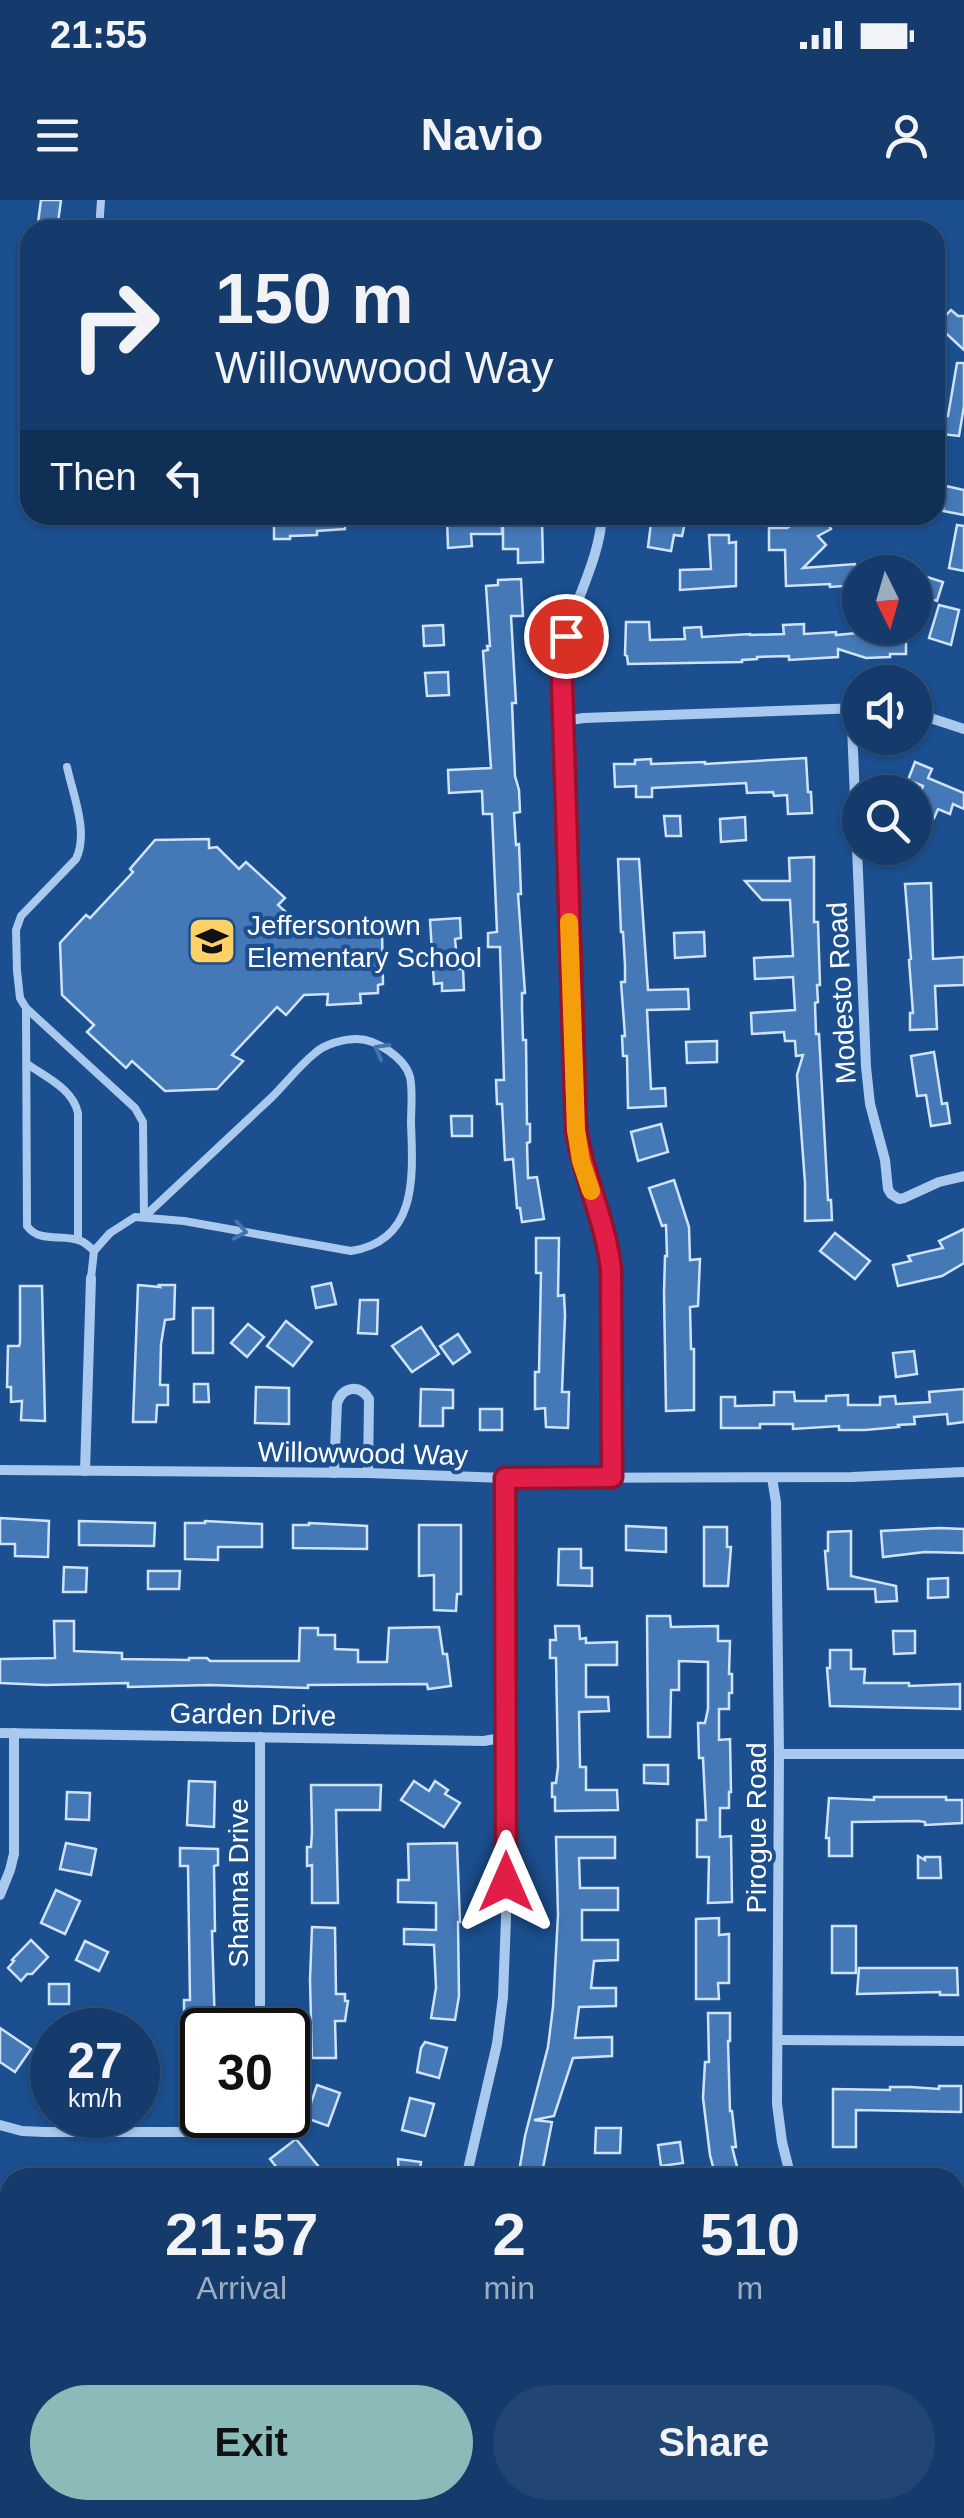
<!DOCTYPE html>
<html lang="en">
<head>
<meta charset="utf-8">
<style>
  :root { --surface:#143b6b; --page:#214673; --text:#f1f3f6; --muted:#9dadc1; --line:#33557e; --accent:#8bbbb9 }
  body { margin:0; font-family:Helvetica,sans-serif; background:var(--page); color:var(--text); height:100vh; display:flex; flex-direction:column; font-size:38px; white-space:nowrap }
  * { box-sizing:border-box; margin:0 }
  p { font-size:32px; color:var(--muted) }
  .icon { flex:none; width:55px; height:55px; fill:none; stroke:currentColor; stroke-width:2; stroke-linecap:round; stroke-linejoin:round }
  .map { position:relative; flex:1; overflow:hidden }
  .side { position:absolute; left:0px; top:1968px; width:965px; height:352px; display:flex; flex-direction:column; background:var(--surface); border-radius:30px 30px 0 0; box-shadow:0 2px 8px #0004,0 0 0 2px var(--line) }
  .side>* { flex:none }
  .top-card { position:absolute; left:20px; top:20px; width:925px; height:305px; border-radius:30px; box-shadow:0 2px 8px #0004,0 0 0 2px var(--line); background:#143b6b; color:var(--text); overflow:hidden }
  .needle { width:65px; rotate:175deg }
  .tools { position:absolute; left:842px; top:355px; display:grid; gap:20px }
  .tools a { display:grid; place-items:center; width:90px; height:90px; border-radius:50%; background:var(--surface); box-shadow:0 2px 8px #0004,0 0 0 2px var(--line); font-size:50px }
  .speed { position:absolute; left:30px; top:1808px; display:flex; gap:20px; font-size:50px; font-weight:700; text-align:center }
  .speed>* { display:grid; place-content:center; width:130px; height:130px; border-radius:50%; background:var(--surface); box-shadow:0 2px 8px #0004,0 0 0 2px var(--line); line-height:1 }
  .speed small { font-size:25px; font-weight:400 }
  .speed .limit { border:5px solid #111; border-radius:15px; background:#fff; color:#111 }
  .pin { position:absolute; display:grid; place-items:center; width:85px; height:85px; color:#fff; margin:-42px; border:5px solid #fff; border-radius:50%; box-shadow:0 2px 10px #0007 }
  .me { position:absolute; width:110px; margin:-55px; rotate:0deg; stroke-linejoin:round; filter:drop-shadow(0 0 8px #0008) }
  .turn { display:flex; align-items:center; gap:35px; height:210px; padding:0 30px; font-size:45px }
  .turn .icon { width:130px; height:130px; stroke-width:2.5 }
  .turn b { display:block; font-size:70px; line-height:85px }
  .then { display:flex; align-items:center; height:95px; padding:0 30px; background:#0003; gap:20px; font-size:38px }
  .eta { display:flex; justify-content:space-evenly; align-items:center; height:170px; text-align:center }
  .eta b { font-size:60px; font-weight:700; line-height:70px }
  .cta { display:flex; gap:20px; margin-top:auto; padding:20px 30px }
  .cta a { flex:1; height:115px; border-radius:60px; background:var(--accent); color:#111; font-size:40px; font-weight:700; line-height:115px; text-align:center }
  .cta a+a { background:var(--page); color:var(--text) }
  .status { display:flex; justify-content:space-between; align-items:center; height:70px; padding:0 50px; background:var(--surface); direction:ltr }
  .status svg { height:28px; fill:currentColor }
  header { display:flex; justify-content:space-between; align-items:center; height:130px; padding:0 30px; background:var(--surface); font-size:45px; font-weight:700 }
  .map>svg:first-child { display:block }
  .building { fill:#4478b7; stroke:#cfe3fa; stroke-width:2.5 }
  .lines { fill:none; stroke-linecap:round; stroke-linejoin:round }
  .lane { stroke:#a9c9ee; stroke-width:8 }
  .street { stroke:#a9c9ee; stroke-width:10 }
  .oneway { stroke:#4674ac }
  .route-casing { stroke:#92132f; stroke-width:25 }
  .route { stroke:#e11d48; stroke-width:18 }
  .slow { stroke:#f59e0b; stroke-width:18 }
  .labels { text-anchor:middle; stroke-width:8; stroke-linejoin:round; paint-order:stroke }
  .poi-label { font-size:28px; fill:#fff; stroke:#1b4f8f; text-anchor:start }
  .street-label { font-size:28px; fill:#fff; stroke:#1b4f8f }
</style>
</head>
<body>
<div class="status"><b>21:55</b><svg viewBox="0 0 49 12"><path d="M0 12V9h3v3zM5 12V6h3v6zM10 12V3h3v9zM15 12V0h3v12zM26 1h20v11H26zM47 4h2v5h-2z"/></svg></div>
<header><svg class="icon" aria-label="menu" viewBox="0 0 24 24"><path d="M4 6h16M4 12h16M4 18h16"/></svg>Navio<svg class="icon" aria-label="person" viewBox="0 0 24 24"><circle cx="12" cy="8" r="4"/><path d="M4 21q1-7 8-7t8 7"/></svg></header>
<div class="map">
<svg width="964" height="2318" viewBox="0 0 964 2318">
  <rect width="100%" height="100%" fill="#1b4f8f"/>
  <g class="building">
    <polygon points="41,0 61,0 57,30 37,30"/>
    <polygon points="951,110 958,116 964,116 964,150 937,125"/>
    <polygon points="957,163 964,163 964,206 959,236 940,234 942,215 948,216"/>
    <polygon points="946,286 964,290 964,315 943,311"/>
    <polygon points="274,315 345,315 345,329 317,331 317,335 290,336 290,339 274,339"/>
    <polygon points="502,315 502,334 471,334 472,346 448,348 447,318"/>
    <polygon points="652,315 686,318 682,336 674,335 671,351 648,347"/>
    <polygon points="809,315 823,315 831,329 818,336 826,345 803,368 855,364 857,385 830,387 830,384 786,386 785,350 769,350 769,328 787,328"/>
    <polygon points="542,321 543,362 518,363 518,349 503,349 503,323"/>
    <polygon points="957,325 964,326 964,371 949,368"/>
    <polygon points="709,335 729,335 729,343 736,342 736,386 680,390 680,370 711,369"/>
    <polygon points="924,376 943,382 937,401 918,395"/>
    <polygon points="521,379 523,416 511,416 516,503 512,503 515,576 519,590 520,612 514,613 516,645 519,644 521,694 518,694 525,793 522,793 522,809 523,840 526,840 527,924 530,924 530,942 527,943 528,978 537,977 544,1019 522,1022 520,1008 517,1008 513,959 505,960 502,904 497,904 496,880 504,880 500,747 488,747 488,733 497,732 492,614 483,614 482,591 449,593 448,570 491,568 483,451 488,450 487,446 490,446 486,386 498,385 498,380"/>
    <polygon points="939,405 959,410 951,445 929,438"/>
    <polygon points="626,422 649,422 650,440 685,439 684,428 701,427 702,437 750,434 750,435 784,434 783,425 804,424 804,434 836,432 836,435 867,432 867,428 894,428 894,432 906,431 906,454 890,454 890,457 866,458 838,449 838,457 789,460 789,456 757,457 757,459 742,460 742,462 628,464 627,456 625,455"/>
    <polygon points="443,425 444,445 424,446 423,426"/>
    <polygon points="448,472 449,495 427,496 425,473"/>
    <polygon points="806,558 808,592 811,592 812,613 788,614 787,595 774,596 773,592 747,593 746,583 652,588 652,597 636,597 636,586 615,587 614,564 635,564 635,560 651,559 651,564 705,562 705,564"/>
    <polygon points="915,562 932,569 928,578 964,593 964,609 953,604 950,614 938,609 934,618 920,612 925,600 918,598 923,586 908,580"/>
    <polygon points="664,616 680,616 681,636 666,636"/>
    <polygon points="745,617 746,640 721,642 720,619"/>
    <polygon points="209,639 209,648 217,647 239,669 246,662 285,698 278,705 301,726 325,725 325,731 382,730 383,784 378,785 378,793 360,794 361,803 327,805 328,794 304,795 286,815 277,807 232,855 243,861 217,889 165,891 132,861 126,868 87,832 94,825 62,795 60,743 86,715 90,718 133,672 130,669 155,640"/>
    <polygon points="814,657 814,722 818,722 820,785 817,785 818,802 815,803 816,834 819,834 828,1000 831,1000 832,1020 805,1021 805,983 797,875 803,855 796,856 795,841 785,841 784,832 752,834 751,813 795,810 793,777 755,779 754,758 793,756 790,700 762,700 745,681 790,681 789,658"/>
    <polygon points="618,659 639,659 648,790 688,789 689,809 647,810 651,889 665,888 666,906 628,908 627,856 623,856 622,836 625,836 621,782 625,782 625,765 623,732 621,732"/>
    <polygon points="931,683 933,759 964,757 964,785 935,786 937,829 910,830 910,813 913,813 909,760 911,759 905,684"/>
    <polygon points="460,718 461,738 455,739 458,769 463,769 464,790 442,791 442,783 434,784 430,720"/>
    <polygon points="704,732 705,756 675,758 674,733"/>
    <polygon points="717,841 717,862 687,863 686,842"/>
    <polygon points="934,852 942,904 947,903 950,923 931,926 926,895 917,896 911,856"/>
    <polygon points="451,916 472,916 472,936 452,936"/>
    <polygon points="661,924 668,952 638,961 631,932"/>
    <polygon points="674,980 689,1027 690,1060 700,1059 698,1106 690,1107 691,1149 694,1149 694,1210 666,1211 664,1093 665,1056 667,1056 666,1025 662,1026 649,988"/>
    <polygon points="964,1029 964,1063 942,1076 898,1086 893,1065 911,1061 908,1056 943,1048 939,1041"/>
    <polygon points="835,1033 870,1061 855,1079 820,1051"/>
    <polygon points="536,1038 559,1038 558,1096 564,1095 565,1115 562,1192 569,1192 568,1228 546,1227 545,1208 535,1209 535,1172 539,1172 541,1073 536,1073"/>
    <polygon points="331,1083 336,1104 316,1108 312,1087"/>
    <polygon points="138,1085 160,1087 159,1085 175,1085 174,1119 165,1120 161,1144 160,1185 168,1185 168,1205 157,1205 156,1222 133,1222"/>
    <polygon points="20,1086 42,1086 45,1221 21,1220 22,1201 11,1202 11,1187 7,1187 8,1146 19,1146 20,1143"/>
    <polygon points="360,1100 378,1100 377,1134 358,1133"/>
    <rect x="193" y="1108" width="20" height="45"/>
    <polygon points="286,1121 312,1142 293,1166 267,1146"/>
    <polygon points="248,1124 264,1137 247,1157 231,1143"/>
    <polygon points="421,1127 439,1154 412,1172 392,1146"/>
    <polygon points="458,1134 470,1152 453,1164 440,1146"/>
    <polygon points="914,1151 917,1174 896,1177 893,1153"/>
    <polygon points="194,1184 208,1184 209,1202 194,1202"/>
    <polygon points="256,1187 289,1188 289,1224 255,1223"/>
    <polygon points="421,1189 453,1190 453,1208 443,1208 443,1226 420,1226"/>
    <polygon points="964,1189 964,1222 948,1224 947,1214 914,1217 915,1224 898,1225 899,1227 865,1230 839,1230 839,1226 793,1229 793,1224 760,1224 760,1228 721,1228 721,1197 735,1197 735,1206 774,1205 774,1192 794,1192 795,1201 826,1201 826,1196 848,1195 848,1205 880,1205 880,1197 895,1196 896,1204 930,1202 929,1192"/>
    <rect x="480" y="1209" width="22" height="21"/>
    <polygon points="0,1318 49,1321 48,1357 15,1356 15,1344 0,1344"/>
    <polygon points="79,1321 155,1323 154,1346 79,1345"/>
    <polygon points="205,1321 262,1324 262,1347 218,1347 218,1360 185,1359 185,1323 205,1323"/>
    <polygon points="309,1323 367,1326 367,1349 293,1348 293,1325 309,1325"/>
    <polygon points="419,1325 461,1325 461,1394 457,1394 456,1411 434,1410 434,1375 419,1376"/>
    <polygon points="626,1326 666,1328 666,1352 626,1350"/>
    <polygon points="704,1327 727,1327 727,1347 731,1347 728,1386 704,1386"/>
    <polygon points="939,1328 964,1329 964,1353 925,1352 883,1357 881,1331"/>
    <polygon points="851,1331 851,1376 896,1386 897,1401 876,1402 875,1389 828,1389 825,1351 828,1351 828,1332"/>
    <polygon points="559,1349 581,1349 581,1368 592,1368 592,1386 558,1385"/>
    <polygon points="64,1367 87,1368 86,1392 63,1392"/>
    <polygon points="148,1371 180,1371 179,1389 148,1389"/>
    <polygon points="948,1378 948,1397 928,1398 928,1379"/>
    <polygon points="647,1416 670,1416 671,1427 718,1426 718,1441 730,1441 729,1474 732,1474 732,1493 729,1493 729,1509 719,1509 719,1540 730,1539 731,1592 729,1592 729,1608 720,1608 720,1637 731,1636 732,1702 708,1703 709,1657 697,1657 697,1620 706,1620 703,1558 699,1558 698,1523 705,1523 708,1509 708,1462 679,1461 679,1490 671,1490 670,1537 648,1537"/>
    <polygon points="54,1421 74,1421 74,1451 122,1453 122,1459 189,1460 189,1458 207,1458 210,1461 299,1461 300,1428 318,1428 318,1435 335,1435 335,1449 358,1450 358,1462 387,1462 389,1428 439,1427 443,1454 447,1454 451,1486 428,1489 427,1484 308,1485 308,1488 210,1485 128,1487 128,1483 45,1485 0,1483 0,1459 55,1458"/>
    <polygon points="555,1426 579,1426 580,1439 586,1438 586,1443 617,1442 617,1465 586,1465 586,1497 608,1497 609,1511 579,1512 580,1567 586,1567 586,1590 617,1590 618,1610 555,1611 555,1597 552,1597 552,1583 556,1583 558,1567 556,1458 550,1458 550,1440 556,1440"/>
    <polygon points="893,1431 915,1431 915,1453 894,1454"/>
    <polygon points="830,1450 851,1450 851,1469 865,1469 864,1483 909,1483 909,1486 960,1484 960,1509 830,1506 827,1468 830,1468"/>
    <polygon points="644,1565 668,1565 668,1584 644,1583"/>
    <polygon points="189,1581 215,1582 214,1627 187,1625"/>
    <polygon points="414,1581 429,1591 435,1581 448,1590 445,1594 460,1603 444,1627 401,1600"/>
    <polygon points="311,1585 381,1585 380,1610 336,1610 338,1703 312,1703 312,1665 307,1666 307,1647 311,1647 312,1632"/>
    <polygon points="67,1592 90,1593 89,1620 66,1619"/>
    <polygon points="874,1597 946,1597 946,1600 962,1600 962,1623 925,1625 925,1622 918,1621 852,1622 852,1656 829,1656 829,1638 826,1638 829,1598 874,1600"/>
    <polygon points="556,1637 615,1637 615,1658 579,1658 580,1688 618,1688 618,1710 582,1710 582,1740 618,1740 618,1760 594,1761 591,1788 616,1788 616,1806 579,1807 575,1838 612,1837 612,1856 573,1858 554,1916 534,1920 552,1922 541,1978 518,1978 525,1936 548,1847 553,1807 558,1715"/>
    <polygon points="66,1643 96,1649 91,1675 60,1669"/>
    <polygon points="457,1643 460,1722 458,1722 459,1796 455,1820 431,1818 436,1788 434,1745 404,1744 404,1729 436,1730 436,1703 398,1702 398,1680 409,1680 408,1644"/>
    <polygon points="180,1648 218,1649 218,1665 214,1666 215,1731 212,1731 215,1828 191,1828 191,1818 184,1818 184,1800 190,1800 188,1666 180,1666"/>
    <polygon points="918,1656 925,1660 925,1657 940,1657 941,1678 918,1678"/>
    <polygon points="56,1690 80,1701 65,1734 41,1723"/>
    <polygon points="719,1718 719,1735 729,1734 729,1783 718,1783 719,1799 696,1799 696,1719"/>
    <rect x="832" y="1726" width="24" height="47"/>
    <polygon points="312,1727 335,1728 336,1794 345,1794 345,1801 348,1801 345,1821 335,1821 336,1858 312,1858 310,1780"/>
    <polygon points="31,1740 48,1757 32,1774 27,1774 21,1781 8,1768 14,1761 12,1760"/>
    <polygon points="85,1741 108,1752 99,1771 76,1760"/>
    <polygon points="859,1768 957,1768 958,1795 940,1795 940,1792 857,1794"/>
    <rect x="49" y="1784" width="20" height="20"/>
    <polygon points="708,1813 730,1813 730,1841 728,1841 730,1911 732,1911 736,1947 732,1947 740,1978 716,1978 710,1955 703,1898 705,1862 709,1862"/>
    <polygon points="0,1828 31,1849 15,1872 0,1862"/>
    <polygon points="425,1842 447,1848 439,1878 417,1872 421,1848"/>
    <polygon points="317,1885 340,1893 328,1926 306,1918"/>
    <polygon points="939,1886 961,1886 961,1912 856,1910 856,1947 833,1947 833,1889 890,1890 890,1887 911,1887 939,1889"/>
    <polygon points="410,1898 434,1904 425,1936 402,1930"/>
    <polygon points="596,1928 621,1928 620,1953 595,1953"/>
    <polygon points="296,1939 328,1978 285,1978 270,1959"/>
    <polygon points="680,1942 683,1963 661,1966 658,1945"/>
    <polygon points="398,1959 421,1962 419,1978 399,1978"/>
  </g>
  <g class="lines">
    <g class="lane">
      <polyline points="99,30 101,0"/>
      <path d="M67,567C73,595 89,632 76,659L21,716L16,730L17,771L20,798L26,808L135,908L143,922L144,1017"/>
      <path d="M26,808L27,1026C40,1044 63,1033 81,1041C86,1043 90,1047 94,1051"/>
      <path d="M27,864C46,877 73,889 78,913V1039"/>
      <path d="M91,1078L94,1051L110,1033L135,1017L184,1021L351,1051C418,1041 413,976 411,923C411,909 413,891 410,877C405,858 376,839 357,839C343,839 325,844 315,853C299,866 286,883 272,897C229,937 187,977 144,1017"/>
    </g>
    <g class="street">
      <path d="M602,315C600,357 577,396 566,436C562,452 561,467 561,483L576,930C584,979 606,1022 611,1070L612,1277"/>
      <polyline points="849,509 852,526 866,867 870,904 885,960 888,989 891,994 899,999 904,998 939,982 964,976"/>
      <polyline points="915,513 964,529"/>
      <polyline points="563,521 584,518 860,508"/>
      <polyline points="0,1270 368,1273 505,1278 852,1277 964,1272"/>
      <polyline points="85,1271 91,1078"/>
      <path d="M334,1273L337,1203C343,1186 360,1184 369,1199L368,1273"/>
      <polyline points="772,1278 776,1302 779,1554 777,1904 782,1942 791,1978"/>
      <polyline points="0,1533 484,1541 506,1537"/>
      <polyline points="779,1554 964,1554"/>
      <polyline points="0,1695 10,1670 14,1654 14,1533"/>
      <polyline points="260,1830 260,1537"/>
      <polyline points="778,1840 964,1841"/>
      <polyline points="0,1925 22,1931 44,1932 206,1932 229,1928 249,1915"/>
      <polyline points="466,1978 497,1844 503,1797 506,1718 505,1278"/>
      <polyline points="955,2133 964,2133"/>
      <polyline points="0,2182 10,2182"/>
      <polyline points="224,2310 224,2318"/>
      <polyline points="471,2310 471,2318"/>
      <polyline points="763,2310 764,2318"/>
    </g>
  </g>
  <defs><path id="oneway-chevron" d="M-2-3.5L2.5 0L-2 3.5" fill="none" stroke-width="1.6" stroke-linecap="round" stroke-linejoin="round" transform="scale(2.5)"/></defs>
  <g class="oneway">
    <use href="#oneway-chevron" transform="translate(381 850) rotate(-150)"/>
    <use href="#oneway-chevron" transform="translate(240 1031) rotate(10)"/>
  </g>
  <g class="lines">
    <g class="route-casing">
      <path id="route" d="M506,1682L505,1278L612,1277L611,1070C606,1022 584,978 576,930L562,484V459L566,436"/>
    </g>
    <use href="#route" class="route"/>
    <polyline class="slow" points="569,722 576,930 581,961 591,991"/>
  </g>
  <defs>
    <g id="school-square" transform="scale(2.5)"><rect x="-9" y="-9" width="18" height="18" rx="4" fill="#ffd166" stroke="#1b4f8f"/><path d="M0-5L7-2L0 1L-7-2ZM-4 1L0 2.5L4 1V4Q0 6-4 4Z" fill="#111"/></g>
  </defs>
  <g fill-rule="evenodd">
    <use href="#school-square" x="212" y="741"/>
  </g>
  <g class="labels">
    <g class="poi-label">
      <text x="247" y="735">Jeffersontown<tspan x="247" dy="32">Elementary School</tspan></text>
    </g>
    <g class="street-label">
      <text transform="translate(841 793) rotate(-93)" y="10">Modesto Road</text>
      <text transform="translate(363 1253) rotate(1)" y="10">Willowwood Way</text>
      <text transform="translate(253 1514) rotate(1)" y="10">Garden Drive</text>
      <text transform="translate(756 1628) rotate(-90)" y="10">Pirogue Road</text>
      <text transform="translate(238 1683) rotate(-90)" y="10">Shanna Drive</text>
    </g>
  </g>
</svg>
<div class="tools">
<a><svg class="needle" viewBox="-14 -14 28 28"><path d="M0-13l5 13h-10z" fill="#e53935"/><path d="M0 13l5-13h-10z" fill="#9dadc1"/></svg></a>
<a><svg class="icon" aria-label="sound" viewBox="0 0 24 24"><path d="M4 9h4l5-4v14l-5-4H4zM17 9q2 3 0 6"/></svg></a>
<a><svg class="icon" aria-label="search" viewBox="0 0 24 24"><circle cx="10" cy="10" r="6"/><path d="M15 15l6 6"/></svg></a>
</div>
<div class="speed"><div>27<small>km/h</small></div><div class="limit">30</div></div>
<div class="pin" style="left:566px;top:436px;background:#d93025"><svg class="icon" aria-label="arrive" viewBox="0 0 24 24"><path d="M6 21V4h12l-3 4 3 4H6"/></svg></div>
<svg class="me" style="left:506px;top:1682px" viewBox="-20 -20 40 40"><path d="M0-17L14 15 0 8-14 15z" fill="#e11d48" stroke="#fff" stroke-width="4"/></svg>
<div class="top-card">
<div class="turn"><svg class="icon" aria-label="right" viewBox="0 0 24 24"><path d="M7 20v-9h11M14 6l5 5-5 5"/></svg><div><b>150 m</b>Willowwood Way</div></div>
<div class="then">Then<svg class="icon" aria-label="left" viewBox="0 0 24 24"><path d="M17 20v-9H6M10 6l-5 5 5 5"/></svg></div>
</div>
<section class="side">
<div class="eta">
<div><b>21:57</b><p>Arrival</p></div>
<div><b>2</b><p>min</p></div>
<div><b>510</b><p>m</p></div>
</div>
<div class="cta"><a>Exit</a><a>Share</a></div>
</section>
</div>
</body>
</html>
